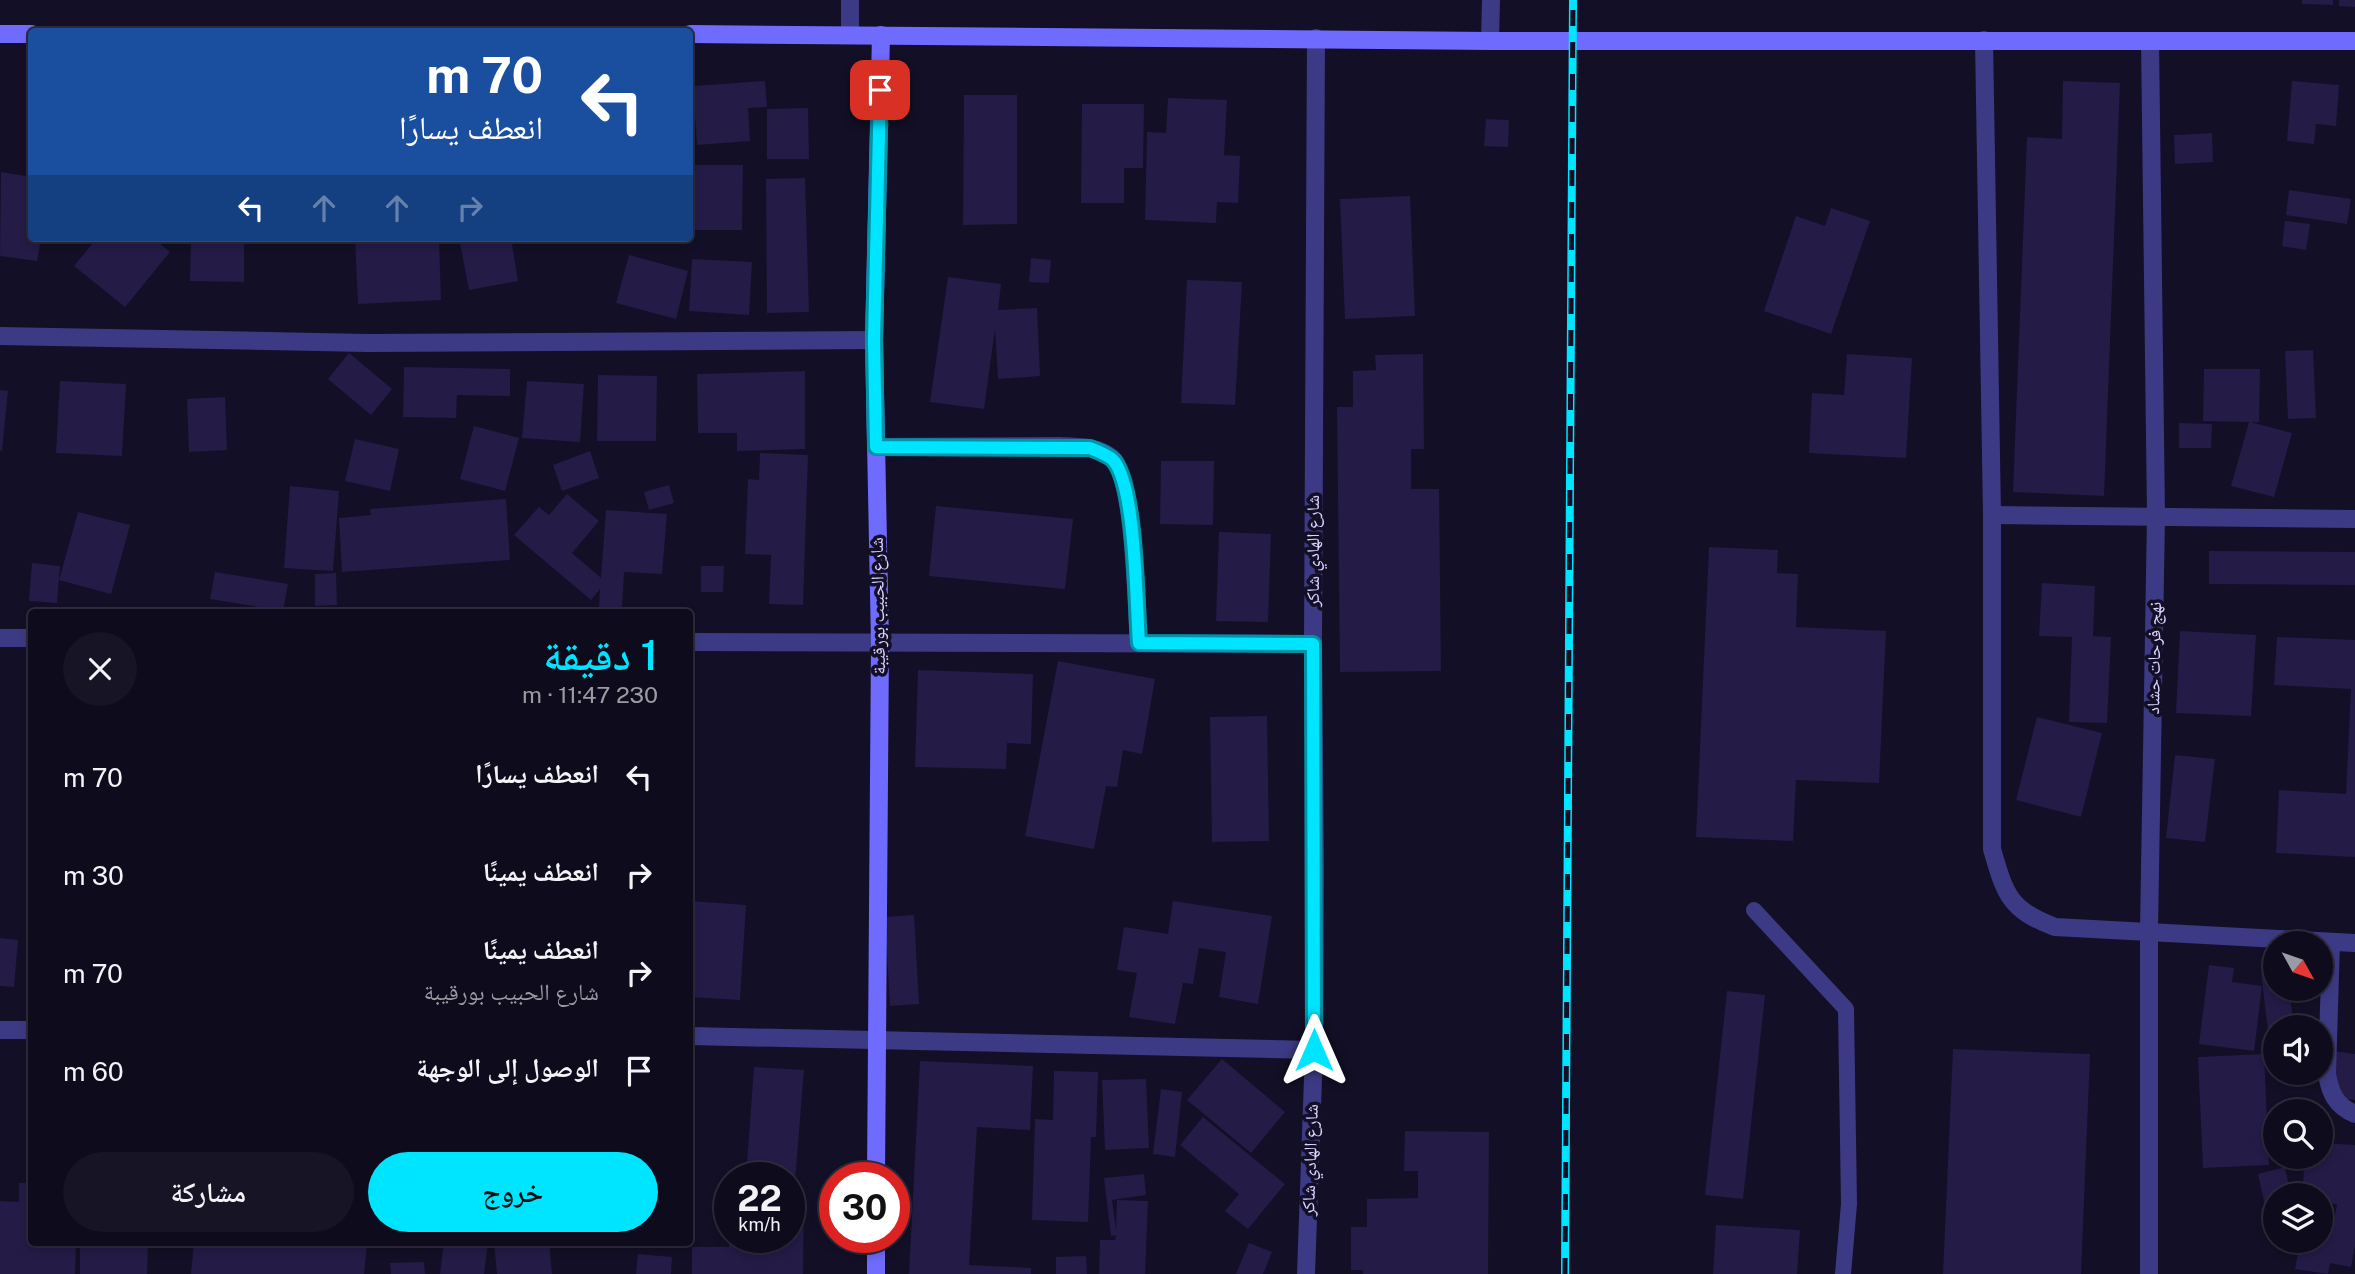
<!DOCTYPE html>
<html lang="ar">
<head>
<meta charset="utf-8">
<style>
  :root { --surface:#0e0b1c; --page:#171425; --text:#f1f3f6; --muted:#9b9ba3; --line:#2e2b3b; --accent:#00e5ff }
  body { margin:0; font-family:"Public Sans","Noto Naskh Arabic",sans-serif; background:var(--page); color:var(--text); direction:rtl; height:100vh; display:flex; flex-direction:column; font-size:26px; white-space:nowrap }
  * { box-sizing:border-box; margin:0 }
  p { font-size:23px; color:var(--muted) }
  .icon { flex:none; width:38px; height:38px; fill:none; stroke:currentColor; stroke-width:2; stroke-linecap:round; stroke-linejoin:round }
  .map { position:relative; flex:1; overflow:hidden; direction:ltr }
  .details { position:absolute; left:28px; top:609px; width:665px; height:637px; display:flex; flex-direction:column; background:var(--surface); border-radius:7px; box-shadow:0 4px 10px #0003,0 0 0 2px var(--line); direction:rtl }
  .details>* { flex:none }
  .hud { position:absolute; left:28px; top:28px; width:665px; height:214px; border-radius:7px; box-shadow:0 4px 10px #0003,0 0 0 2px var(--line); direction:rtl; background:#1a4fa0; color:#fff; overflow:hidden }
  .needle { width:46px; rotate:130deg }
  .controls { position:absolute; left:2263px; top:931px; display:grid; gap:14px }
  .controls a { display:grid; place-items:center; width:70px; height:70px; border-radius:50%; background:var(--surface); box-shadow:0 4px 10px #0003,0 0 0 2px var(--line); font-size:35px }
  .speed { position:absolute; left:714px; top:1162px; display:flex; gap:14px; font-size:35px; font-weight:700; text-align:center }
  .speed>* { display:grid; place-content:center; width:91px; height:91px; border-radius:50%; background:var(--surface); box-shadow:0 4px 10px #0003,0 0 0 2px var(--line); line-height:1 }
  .speed small { font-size:18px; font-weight:400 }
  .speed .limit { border:10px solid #d22; background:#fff; color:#111 }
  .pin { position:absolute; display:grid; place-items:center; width:60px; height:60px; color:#fff; margin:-30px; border-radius:14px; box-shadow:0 4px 10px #0006 }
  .me { position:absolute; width:77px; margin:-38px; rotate:0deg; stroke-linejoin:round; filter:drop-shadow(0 0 5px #0008) }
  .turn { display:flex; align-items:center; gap:24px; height:147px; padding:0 35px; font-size:32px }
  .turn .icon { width:91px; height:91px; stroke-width:2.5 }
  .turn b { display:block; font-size:49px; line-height:60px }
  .lanes { display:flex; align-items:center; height:66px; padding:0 35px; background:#0003; justify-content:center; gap:35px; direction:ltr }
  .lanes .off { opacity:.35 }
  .round { display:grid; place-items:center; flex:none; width:74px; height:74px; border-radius:37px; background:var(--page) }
  .summary { display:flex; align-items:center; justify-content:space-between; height:119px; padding:0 35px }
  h1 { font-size:42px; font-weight:600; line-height:52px; color:var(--accent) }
  .primary-button { display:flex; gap:14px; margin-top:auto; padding:14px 35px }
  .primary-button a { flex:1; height:80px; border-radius:42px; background:var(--accent); color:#111; font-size:28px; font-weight:600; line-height:80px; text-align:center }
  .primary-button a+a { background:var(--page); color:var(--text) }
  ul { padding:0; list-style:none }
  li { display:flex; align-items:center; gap:21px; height:98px; padding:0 35px }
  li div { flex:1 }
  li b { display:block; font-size:26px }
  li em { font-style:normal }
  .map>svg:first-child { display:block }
  .building { fill:#241b47 }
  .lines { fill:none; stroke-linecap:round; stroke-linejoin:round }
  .lane { stroke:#3d3a85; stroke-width:16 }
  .street { stroke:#3d3a85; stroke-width:18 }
  .secondary { stroke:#6f6bff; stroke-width:18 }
  .rail-casing { stroke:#00e5ff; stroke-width:8 }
  .rail { stroke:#130f26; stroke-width:5; stroke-dasharray:16; stroke-linecap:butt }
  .route-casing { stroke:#0095a6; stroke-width:18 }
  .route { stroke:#00e5ff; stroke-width:12 }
  .labels { text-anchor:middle; stroke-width:7; stroke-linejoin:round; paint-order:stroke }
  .street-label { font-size:18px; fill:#d9d4ff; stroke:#130f26 }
</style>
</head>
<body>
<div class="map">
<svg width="2355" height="1274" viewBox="0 0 2355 1274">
  <rect width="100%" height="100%" fill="#130f26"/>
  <g class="building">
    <polygon points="2302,0 2333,0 2333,5 2302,4"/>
    <polygon points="2339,0 2355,0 2355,7 2339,6"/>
    <polygon points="765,81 767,107 748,108 750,141 697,145 693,86"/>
    <polygon points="2063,81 2120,83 2104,496 2013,492 2027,137 2062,139"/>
    <polygon points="2292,81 2339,85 2336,126 2316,124 2314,144 2287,141"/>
    <polygon points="964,95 1017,95 1017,224 963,225"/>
    <polygon points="1168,98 1227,100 1224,155 1240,156 1238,203 1217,202 1216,223 1145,220 1147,132 1166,133"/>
    <polygon points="1082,104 1144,104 1143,168 1124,168 1124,203 1081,203"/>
    <polygon points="808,108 809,159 767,159 767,109"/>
    <polygon points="1486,119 1509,120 1508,147 1484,146"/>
    <polygon points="2212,133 2213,162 2175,164 2174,135"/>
    <polygon points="694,165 743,165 742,230 693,230"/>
    <polygon points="1,172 32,177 32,238 41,238 37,261 0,256"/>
    <polygon points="805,178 809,312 767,313 766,179"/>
    <polygon points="2289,190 2351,199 2347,224 2286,215"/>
    <polygon points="1410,196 1415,316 1345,319 1340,199"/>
    <polygon points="1831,208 1870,221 1831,334 1764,311 1796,216 1825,226"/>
    <polygon points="2285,221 2310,224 2306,250 2282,246"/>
    <polygon points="84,238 153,238 170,252 125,307 74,266 92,244"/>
    <polygon points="191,238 244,238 244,282 190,281"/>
    <polygon points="355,238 439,238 441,300 358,304"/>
    <polygon points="459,238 511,238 518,281 469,290"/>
    <polygon points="629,255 688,271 676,319 616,303"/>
    <polygon points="1031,258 1051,260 1049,283 1029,282"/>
    <polygon points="692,259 752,262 749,315 689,311"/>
    <polygon points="948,277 1001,284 998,310 1037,308 1040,376 998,379 995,329 984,409 930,402"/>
    <polygon points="1187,280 1242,282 1235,405 1181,403"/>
    <polygon points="2313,350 2316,418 2288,419 2285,351"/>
    <polygon points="349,353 392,389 371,415 328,379"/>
    <polygon points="1423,354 1424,449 1411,449 1411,489 1439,489 1441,671 1340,672 1337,407 1353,407 1353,371 1376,370 1375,355"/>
    <polygon points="1847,354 1912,358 1906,458 1809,453 1812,393 1844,395"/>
    <polygon points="404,367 510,369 510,396 457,395 456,418 403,417"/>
    <polygon points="2204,369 2260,369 2259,422 2251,422 2292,433 2274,497 2231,486 2249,422 2203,421"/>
    <polygon points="805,371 805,449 737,451 737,433 698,433 697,374"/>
    <polygon points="598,375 657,376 656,441 597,441"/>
    <polygon points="60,381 126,384 122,456 56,453"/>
    <polygon points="527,381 584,384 580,442 522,438"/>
    <polygon points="0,390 8,391 2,451 0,450"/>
    <polygon points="225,397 227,450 189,452 187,399"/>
    <polygon points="2179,423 2212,424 2211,448 2179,448"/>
    <polygon points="474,426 519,438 505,491 460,479"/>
    <polygon points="355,439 399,449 390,491 345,481"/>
    <polygon points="590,451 599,478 562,491 553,465"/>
    <polygon points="760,453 808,455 803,605 769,604 771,555 745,554 748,479 759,480"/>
    <polygon points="1161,461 1214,461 1213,525 1160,524"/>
    <polygon points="669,485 674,503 649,510 644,492"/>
    <polygon points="290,486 339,491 333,571 284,568"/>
    <polygon points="567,494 599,521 572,553 601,578 606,510 667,514 662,574 624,572 622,608 599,607 600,589 591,600 514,535 539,507 549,515"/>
    <polygon points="506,499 510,560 342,572 339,518 371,515 370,509"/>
    <polygon points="936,506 1073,519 1065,589 929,576"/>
    <polygon points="78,512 130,525 111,594 59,580"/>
    <polygon points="1219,532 1271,534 1268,622 1216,621"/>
    <polygon points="1709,547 1778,550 1777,573 1798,574 1796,627 1886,631 1879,783 1796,780 1793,841 1696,837"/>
    <polygon points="2209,551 2355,552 2355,585 2209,584"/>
    <polygon points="32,563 60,566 57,603 29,601"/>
    <polygon points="701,566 724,566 723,592 701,592"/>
    <polygon points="215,572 288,584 283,611 210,599"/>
    <polygon points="336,573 337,605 315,606 315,574"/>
    <polygon points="2042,583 2095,586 2093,636 2111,637 2107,723 2069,722 2072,637 2039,636"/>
    <polygon points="2180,631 2256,635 2251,716 2176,713"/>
    <polygon points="2277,637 2355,640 2355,857 2276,853 2279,790 2346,794 2351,689 2274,685"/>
    <polygon points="1058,661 1155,679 1142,754 1123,750 1117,787 1106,786 1094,849 1025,836"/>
    <polygon points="918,670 1033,674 1031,744 1007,743 1006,769 915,767"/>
    <polygon points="1267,716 1269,841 1212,842 1210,717"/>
    <polygon points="2037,717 2102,733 2081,817 2016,800"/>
    <polygon points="2175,755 2215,759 2205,842 2166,838"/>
    <polygon points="690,901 746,905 740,1000 690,997"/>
    <polygon points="1173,901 1272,916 1258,1004 1219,997 1226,952 1199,948 1193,984 1183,983 1175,1024 1129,1017 1137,973 1117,970 1124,927 1168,934"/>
    <polygon points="914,915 919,1004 890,1006 885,917"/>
    <polygon points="0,938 18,940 14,987 0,986"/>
    <polygon points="2209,965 2234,968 2232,982 2262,986 2254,1051 2199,1044"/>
    <polygon points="2275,971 2275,989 2289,989 2294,1027 2275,1027 2275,1047 2270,1047 2261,973"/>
    <polygon points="1727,991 1765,995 1743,1199 1705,1195"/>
    <polygon points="1953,1049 2090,1054 2081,1274 1943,1274"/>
    <polygon points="2333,1051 2355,1054 2355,1100 2326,1096"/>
    <polygon points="2264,1054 2269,1165 2203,1168 2198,1057"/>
    <polygon points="1222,1059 1285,1112 1251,1153 1187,1100"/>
    <polygon points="920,1061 1033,1066 1030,1130 977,1127 969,1265 1031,1268 1031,1274 909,1274"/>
    <polygon points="754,1067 804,1070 795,1181 789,1181 789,1178 746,1178"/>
    <polygon points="1054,1071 1098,1072 1096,1137 1091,1137 1088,1222 1032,1220 1035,1119 1053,1120"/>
    <polygon points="1146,1079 1149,1148 1105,1150 1102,1080"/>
    <polygon points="1161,1089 1182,1092 1175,1157 1153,1154"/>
    <polygon points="1203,1117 1285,1184 1248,1229 1225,1211 1239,1194 1180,1145"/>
    <polygon points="1405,1131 1489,1132 1488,1274 1363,1274 1363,1270 1351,1270 1351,1227 1367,1227 1367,1199 1418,1198 1418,1171 1404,1171"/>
    <polygon points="2320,1143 2355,1145 2355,1246 2351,1267 2330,1263 2328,1274 2295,1269 2300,1241 2320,1241 2320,1227 2333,1229 2337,1204 2320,1203 2320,1195 2302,1195 2305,1157 2320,1157"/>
    <polygon points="2285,1167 2291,1195 2275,1195 2275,1221 2269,1223 2258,1174"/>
    <polygon points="1144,1174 1146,1195 1112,1200 1116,1230 1117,1200 1148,1201 1145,1274 1099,1274 1100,1240 1115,1240 1116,1235 1111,1236 1104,1178"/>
    <polygon points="19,1183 32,1183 32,1242 76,1242 75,1274 0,1274 0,1201 19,1202"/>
    <polygon points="789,1191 804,1191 803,1274 692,1274 692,1247 729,1247 729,1237 789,1237"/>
    <polygon points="1716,1225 1800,1230 1797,1274 1713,1274"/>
    <polygon points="80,1242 148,1242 147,1274 80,1274"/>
    <polygon points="194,1242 367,1242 364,1274 191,1274"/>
    <polygon points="444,1242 488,1242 484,1274 440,1274"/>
    <polygon points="494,1242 549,1242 552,1274 497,1274"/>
    <polygon points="1249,1243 1272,1252 1263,1274 1236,1274"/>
    <polygon points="638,1254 672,1257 671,1274 636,1274"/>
    <polygon points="1086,1256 1087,1274 1056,1274 1056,1257"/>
    <polygon points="424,1262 425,1274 391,1274 390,1263"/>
  </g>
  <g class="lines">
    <polyline class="lane" points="1754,910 1846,1009 1849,1204 1843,1274"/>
    <g class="street">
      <polyline points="850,34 850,0"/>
      <path d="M1984,40L1992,515V849C2005,894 2009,910 2055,927L2355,943"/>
      <polyline points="1490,41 1491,0"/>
      <polyline points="0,336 368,343 874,340"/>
      <path d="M876,447L1060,446C1077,447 1098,446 1112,458C1135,478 1136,609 1139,643"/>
      <polyline points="1992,515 2355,519"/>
      <polyline points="0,638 32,638"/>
      <polyline points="690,642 1313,644"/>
      <path d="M2331,942L2327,1074C2330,1093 2336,1106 2355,1114"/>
      <polyline points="0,1030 32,1030"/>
      <polyline points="690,1036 1314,1050"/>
      <polyline points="1306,1274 1314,1050 1315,870 1313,644 1316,38"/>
      <polyline points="2149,1274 2149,930 2156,516 2150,41"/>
    </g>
    <g class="secondary">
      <polyline points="0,34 32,34"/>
      <polyline points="690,34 1490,41 2355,41"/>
      <polyline points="876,1178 880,644 874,340 881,35"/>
      <polyline points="876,1237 876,1274"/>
    </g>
    <g class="rail-casing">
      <polyline id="rail" points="1565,1274 1573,0"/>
    </g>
    <use href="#rail" class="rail"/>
  </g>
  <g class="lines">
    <g class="route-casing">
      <path id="route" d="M880,90L874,340L876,447L1090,448C1098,451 1109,455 1114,461C1136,489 1136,604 1139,643L1313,644L1314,1050"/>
    </g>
    <use href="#route" class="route"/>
  </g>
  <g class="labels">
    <g class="street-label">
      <text transform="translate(1313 551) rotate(-90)" y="6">شارع الهادي شاكر</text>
      <text transform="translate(878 606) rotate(-91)" y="6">شارع الحبيب بورقيبة</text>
      <text transform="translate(2154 658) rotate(-89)" y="6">نهج فرحات حشاد</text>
      <text transform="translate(1310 1160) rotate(-88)" y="6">شارع الهادي شاكر</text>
    </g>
  </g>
</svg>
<div class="controls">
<a><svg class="needle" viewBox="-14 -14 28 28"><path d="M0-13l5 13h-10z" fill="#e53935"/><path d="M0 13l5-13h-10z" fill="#9b9ba3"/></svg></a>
<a><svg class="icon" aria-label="sound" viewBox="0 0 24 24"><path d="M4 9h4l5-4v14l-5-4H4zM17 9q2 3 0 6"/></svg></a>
<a><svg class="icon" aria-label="search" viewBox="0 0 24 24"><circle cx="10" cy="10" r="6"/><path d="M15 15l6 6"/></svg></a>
<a><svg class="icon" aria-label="layers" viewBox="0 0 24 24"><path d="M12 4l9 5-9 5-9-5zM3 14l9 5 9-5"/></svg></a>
</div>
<div class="speed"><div>22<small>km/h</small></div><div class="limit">30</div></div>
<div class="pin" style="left:880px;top:90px;background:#d93025"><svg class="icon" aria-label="arrive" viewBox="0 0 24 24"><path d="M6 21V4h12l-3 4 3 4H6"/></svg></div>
<svg class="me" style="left:1314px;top:1050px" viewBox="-20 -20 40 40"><path d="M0-17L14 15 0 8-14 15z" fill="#00e5ff" stroke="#fff" stroke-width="4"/></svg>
<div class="hud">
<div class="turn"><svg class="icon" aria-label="left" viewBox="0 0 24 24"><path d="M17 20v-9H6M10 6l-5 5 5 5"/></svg><div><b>70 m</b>انعطف يسارًا</div></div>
<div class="lanes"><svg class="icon" aria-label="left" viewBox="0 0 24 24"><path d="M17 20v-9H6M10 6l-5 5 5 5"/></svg><svg class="icon off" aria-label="ahead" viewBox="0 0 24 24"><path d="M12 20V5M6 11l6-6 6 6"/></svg><svg class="icon off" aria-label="ahead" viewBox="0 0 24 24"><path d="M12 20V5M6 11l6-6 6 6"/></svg><svg class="icon off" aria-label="right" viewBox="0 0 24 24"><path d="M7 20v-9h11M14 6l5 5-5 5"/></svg></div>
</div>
<section class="details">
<div class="summary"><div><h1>1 دقيقة</h1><p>230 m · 11:47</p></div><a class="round"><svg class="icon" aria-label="close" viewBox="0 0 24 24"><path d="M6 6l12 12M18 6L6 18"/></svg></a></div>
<ul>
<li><svg class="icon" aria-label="left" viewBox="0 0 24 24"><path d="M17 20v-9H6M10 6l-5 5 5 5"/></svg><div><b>انعطف يسارًا</b></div><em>70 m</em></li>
<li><svg class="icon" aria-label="right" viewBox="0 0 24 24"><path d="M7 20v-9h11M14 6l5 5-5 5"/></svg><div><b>انعطف يمينًا</b></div><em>30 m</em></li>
<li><svg class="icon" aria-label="right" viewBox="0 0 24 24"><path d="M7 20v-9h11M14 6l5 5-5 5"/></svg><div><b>انعطف يمينًا</b><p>شارع الحبيب بورقيبة</p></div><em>70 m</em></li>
<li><svg class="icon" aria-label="arrive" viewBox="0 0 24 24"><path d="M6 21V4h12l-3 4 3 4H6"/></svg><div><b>الوصول إلى الوجهة</b></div><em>60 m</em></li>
</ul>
<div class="primary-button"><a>خروج</a><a>مشاركة</a></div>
</section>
</div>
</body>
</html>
